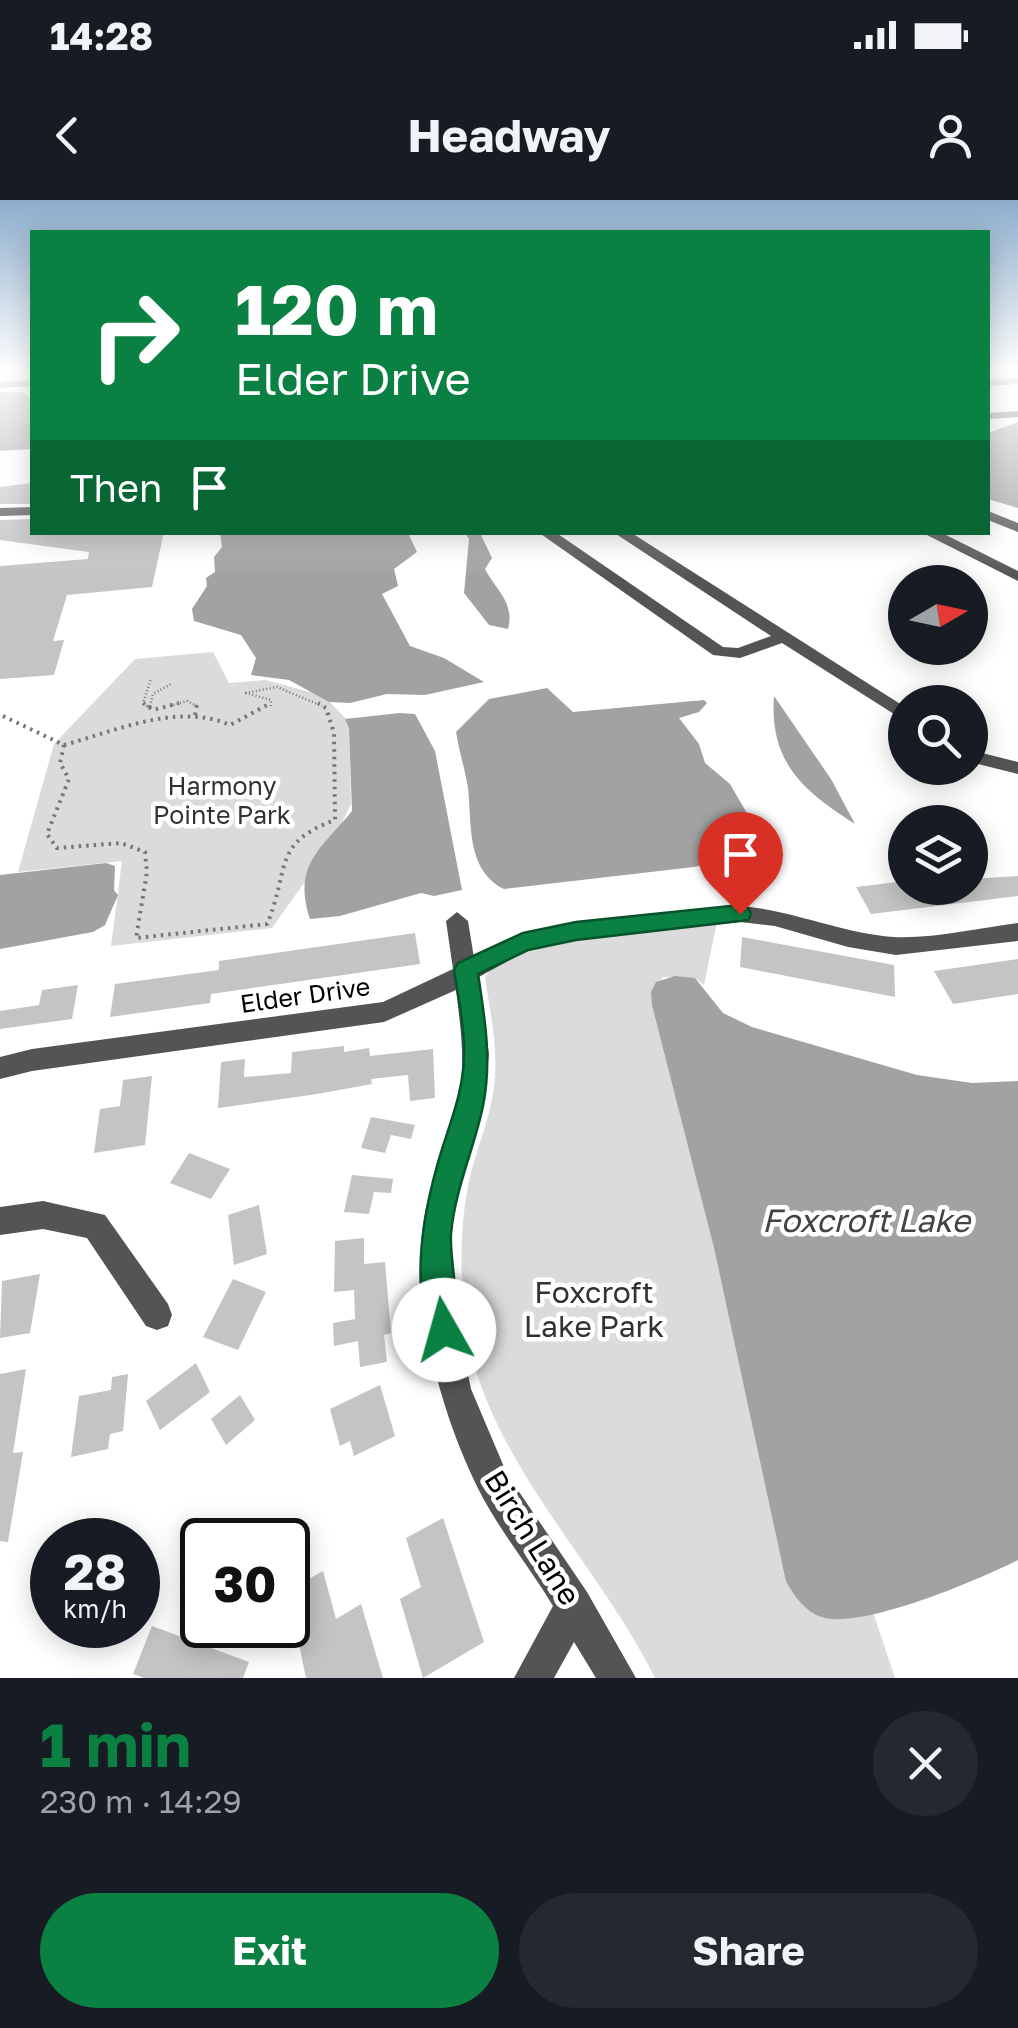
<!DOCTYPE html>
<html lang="en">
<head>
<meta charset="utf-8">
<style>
  :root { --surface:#171b24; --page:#242831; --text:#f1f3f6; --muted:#9ea1a6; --accent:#0b8043 }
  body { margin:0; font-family:"Golos Text",sans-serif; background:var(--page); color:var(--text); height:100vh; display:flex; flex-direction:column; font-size:38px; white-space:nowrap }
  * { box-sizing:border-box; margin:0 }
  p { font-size:32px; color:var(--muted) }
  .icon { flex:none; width:55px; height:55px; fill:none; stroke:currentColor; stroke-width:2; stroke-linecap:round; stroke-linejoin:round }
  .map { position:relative; height:1478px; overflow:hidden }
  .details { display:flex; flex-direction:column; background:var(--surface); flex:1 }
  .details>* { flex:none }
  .banner { position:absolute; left:30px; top:30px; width:960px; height:305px; border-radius:0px; box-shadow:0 5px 25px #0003; background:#0b8043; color:#fff; overflow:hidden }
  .needle { width:65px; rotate:81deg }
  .fabs { position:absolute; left:888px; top:365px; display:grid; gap:20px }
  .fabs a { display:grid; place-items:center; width:100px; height:100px; border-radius:50%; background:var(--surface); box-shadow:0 5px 25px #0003; font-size:50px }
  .speed { position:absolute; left:30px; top:1318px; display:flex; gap:20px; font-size:50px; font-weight:700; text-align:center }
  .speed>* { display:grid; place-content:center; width:130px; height:130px; border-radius:50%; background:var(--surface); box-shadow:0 5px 25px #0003; line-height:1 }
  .speed small { font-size:25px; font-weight:400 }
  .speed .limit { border:5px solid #111; border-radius:15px; background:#fff; color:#111 }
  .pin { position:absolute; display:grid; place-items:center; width:85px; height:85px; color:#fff; margin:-102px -42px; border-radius:50% 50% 50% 0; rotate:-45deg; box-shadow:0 0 10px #0007 }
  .pin .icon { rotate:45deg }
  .me { position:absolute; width:110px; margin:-55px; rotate:353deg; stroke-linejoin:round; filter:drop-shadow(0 0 8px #0008) }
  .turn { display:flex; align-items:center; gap:35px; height:210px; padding:0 40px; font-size:45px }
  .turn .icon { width:130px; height:130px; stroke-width:2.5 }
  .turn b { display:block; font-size:70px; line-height:85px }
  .then { display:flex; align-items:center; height:95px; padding:0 40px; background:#0003; gap:20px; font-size:38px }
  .round { display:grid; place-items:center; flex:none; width:105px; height:105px; border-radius:52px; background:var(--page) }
  .headline { display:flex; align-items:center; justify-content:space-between; height:170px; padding:0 40px }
  h1 { font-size:60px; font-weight:700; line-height:75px; color:var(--accent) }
  .cta { display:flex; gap:20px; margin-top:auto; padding:20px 40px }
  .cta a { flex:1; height:115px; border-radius:60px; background:var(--accent); color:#fff; font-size:40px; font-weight:700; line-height:115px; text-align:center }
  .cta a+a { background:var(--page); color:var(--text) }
  .status { display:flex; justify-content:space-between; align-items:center; height:70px; padding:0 50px; background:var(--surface); direction:ltr }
  .status svg { height:28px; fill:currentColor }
  header { display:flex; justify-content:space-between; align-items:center; height:130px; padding:0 40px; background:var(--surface); font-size:45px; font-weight:700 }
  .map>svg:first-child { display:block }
  .green { fill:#dbdbdb }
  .water { fill:#a2a2a2 }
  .building { fill:#c4c4c4 }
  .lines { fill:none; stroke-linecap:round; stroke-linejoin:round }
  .path-far1 { stroke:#767676; stroke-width:2.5; stroke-dasharray:1 2.5; stroke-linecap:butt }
  .path { stroke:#767676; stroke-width:4; stroke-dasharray:2.5 5; stroke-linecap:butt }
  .minor { fill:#545454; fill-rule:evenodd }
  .route { fill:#0b8043; stroke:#07532c; stroke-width:2.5 }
  .labels { text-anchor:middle; stroke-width:9; stroke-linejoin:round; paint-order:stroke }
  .park-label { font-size:25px; fill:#323232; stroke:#fff }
  .street-label { font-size:25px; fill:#000; stroke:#fff }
  .near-park-label { font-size:30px; fill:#323232; stroke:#fff }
  .near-street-label { font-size:30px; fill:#000; stroke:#fff }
  .near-water-label { font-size:32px; font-style:italic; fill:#434343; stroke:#fff }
</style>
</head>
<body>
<div class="status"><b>14:28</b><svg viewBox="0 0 49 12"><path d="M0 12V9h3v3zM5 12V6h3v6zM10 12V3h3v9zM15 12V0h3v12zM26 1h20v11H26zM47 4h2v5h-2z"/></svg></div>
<header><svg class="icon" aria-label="back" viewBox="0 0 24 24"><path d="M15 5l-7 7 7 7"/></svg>Headway<svg class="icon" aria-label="person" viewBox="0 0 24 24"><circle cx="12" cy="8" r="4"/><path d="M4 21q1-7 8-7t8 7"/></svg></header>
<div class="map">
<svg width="1018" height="1478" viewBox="0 0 1018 1478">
  <rect width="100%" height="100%" fill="#fff"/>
  <g class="green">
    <polygon points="213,452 229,483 266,480 324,496 349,522 351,604 331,645 272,728 111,746 122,661 18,672 54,544 135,459"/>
    <path d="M717,722L704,785L695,778L663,777L651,792L714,1048L786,1382L794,1395L843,1419L873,1412L895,1478H655C594,1354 472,1247 463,1101C460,1058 461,1014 471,972C480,940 493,910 495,876C497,843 490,810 485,778C505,736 669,728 717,722Z"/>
  </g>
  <g class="water">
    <polygon points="0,192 24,192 32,201 32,249 0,251"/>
    <polygon points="1018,222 1018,308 988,299 988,233"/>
    <polygon points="220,333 408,333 417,352 394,369 398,386 382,394 410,446 444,458 484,482 425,495 387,494 350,503 329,502 289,480 251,475 256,458 241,435 194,421 192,409 207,386 206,378 215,372 214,357 222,347"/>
    <path d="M465,333H480L492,358L485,369C496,390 515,403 508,429L489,425L464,393L469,339Z"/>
    <path d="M547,488L573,512L704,500L707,503L699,512L679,518L699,544L705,563L730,584L752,622L772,630L774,651L728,654L720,661L694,667L504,689C466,670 472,624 468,588C465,569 459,551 456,532L489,499Z"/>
    <path d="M774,496L831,579L855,624C803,591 769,562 774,496Z"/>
    <path d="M400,513L415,514L435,551L462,690L434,696L421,693L340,716L310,719C292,665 321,649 352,611L349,528L345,519Z"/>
    <polygon points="106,663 115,666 114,690 118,695 105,725 93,732 0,749 0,675"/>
    <path d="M675,776L695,778L723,813L752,827L917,875L972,883L1018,881V1360C978,1380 868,1427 825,1418C807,1414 795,1397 786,1382L714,1048L652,805L651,792L656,782Z"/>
  </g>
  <g class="building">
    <polygon points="32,283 32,304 0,304 0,287"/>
    <polygon points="32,319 32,332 164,332 152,387 67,395 53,441 64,440 54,475 0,479 0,366 88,359 89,352 0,340 0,320"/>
    <polygon points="1018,676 1018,696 871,714 856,687 905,681 905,688 970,688 970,679"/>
    <polygon points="415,733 420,764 211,794 210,803 110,817 115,784 219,770 219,761"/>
    <polygon points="742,737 894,765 895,797 740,767"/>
    <polygon points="1018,759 1018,794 953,804 934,771"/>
    <polygon points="78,785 72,819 0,829 0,811 39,805 42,790"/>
    <polygon points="344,846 344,852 369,848 370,856 433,849 435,898 410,901 408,875 371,879 372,884 317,894 218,908 221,862 245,859 244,877 291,873 292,852"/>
    <polygon points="152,876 145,945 94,953 100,909 120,906 123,880"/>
    <polygon points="371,917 415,925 411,939 391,935 385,953 361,948"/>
    <polygon points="189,953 230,969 211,999 170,983"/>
    <polygon points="352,975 393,979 391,993 374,992 369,1014 344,1012"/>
    <polygon points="259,1005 267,1054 234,1065 228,1015"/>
    <polygon points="364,1038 364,1064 385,1062 391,1133 384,1135 387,1162 360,1167 358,1141 334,1146 333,1123 355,1119 354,1090 334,1092 335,1041"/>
    <polygon points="40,1074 30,1133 0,1138 2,1081"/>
    <polygon points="233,1079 266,1092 238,1150 203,1137"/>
    <polygon points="196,1163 210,1192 160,1230 146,1201"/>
    <polygon points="26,1169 13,1253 23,1252 8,1342 0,1341 0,1174"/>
    <polygon points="128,1174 123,1231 110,1234 108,1249 71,1257 79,1196 111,1190 112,1177"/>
    <polygon points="380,1185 395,1236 354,1256 350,1241 340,1246 330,1209"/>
    <polygon points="240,1195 255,1220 226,1245 211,1219"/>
    <polygon points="443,1318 484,1442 423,1478 400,1399 421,1387 406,1338"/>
    <polygon points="323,1371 336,1419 361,1404 383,1478 306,1478 288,1391"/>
    <polygon points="152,1426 249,1462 243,1478 144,1478 133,1474"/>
  </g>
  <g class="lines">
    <g class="path-far1">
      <polyline points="147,506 143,503 151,479"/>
      <polyline points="150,506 153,494 171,484"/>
      <polyline points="170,506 187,501 197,506"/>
      <polyline points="271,506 271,500 246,493 277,487 322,506"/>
    </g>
    <g class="path">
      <polyline points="143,503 153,510 179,503"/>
      <polyline points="149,508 150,503"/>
      <polyline points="195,515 197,503"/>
      <polyline points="3,516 64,545"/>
      <path d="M64,545L60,563L69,579L47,634L57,648L121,643L145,652L147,672L136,738L267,724C290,671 271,643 335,620L334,533L326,508L318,503"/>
      <path d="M64,545C116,531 178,502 230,525L271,503"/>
    </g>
    <g class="minor">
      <polygon points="1018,178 1018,184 988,186 988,180"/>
      <polygon points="32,180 32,186 0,188 0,182"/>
      <polygon points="1018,211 1018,217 988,219 988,213"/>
      <polygon points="32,307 32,315 0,316 0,308"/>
      <polygon points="988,311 1018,323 1018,332 988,320"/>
      <polygon points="538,332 555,332 723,447 738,448 771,436 613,332 630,332 905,507 905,521 782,443 740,458 713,455"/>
      <polygon points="921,332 940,332 1018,371 1018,381"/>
      <polygon points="970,550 1018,562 1018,574 970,562"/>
      <path d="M740,706C792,710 841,733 893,737C933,739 978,728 1018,723V741L896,755L848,747L775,726L740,722L576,740L528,750L477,778L489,854L483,907L464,967L450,1034L453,1101L471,1189L507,1274L587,1392L636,1478H596L574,1442L554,1478H514L553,1406C531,1369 503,1335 483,1298C444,1224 414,1118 422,1034C426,991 444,951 456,910C467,869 461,831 456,790L384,822L32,871L0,879V857L32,849L383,802L453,769L446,721L457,712L468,721L474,758L515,736L576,722Z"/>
      <polygon points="43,1001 105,1015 168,1104 172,1115 168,1126 157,1130 146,1126 87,1038 43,1029 0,1035 0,1007"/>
    </g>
  </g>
  <linearGradient id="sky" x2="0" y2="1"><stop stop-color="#8cadcc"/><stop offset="0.45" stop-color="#fff"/><stop offset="1" stop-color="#fff" stop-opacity="0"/></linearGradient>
  <rect width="1018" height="377" fill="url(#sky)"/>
  <path class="route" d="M740,705L748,708L751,714L748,720L576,740L528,750L478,774C485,819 492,861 483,906C474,949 455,989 451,1034C449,1062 464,1121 455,1142L444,1146L433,1142C411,1089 422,1020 437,966C447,929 464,894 464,854C465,827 458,797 454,770L458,763L523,733L576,722Z"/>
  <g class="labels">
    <g class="park-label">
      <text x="222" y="595">Harmony<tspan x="222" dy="29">Pointe Park</tspan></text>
    </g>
    <g class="street-label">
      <text transform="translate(305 795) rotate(-8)" y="9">Elder Drive</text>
    </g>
    <g class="near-park-label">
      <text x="594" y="1103">Foxcroft<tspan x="594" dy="34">Lake Park</tspan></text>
    </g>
    <g class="near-street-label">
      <text transform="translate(532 1338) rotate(58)" y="10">Birch Lane</text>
    </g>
    <g class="near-water-label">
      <text x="866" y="1032">Foxcroft Lake</text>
    </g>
  </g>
</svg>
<div class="fabs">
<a><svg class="needle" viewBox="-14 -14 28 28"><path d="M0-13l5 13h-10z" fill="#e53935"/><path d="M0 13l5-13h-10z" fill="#9ea1a6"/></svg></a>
<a><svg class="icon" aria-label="search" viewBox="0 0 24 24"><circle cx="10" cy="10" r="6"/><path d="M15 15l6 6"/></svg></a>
<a><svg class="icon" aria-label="layers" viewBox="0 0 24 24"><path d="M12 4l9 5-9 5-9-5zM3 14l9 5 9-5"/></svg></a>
</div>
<div class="speed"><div>28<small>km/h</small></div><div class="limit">30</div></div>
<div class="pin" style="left:740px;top:714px;background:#d93025"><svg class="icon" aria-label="arrive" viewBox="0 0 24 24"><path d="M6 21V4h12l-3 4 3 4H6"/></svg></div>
<svg class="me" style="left:444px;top:1130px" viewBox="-20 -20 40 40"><circle r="19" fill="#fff"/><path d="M0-13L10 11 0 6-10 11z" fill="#0b8043"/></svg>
<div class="banner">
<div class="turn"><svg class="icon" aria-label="right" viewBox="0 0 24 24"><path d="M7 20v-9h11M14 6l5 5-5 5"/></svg><div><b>120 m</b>Elder Drive</div></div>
<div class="then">Then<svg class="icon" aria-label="arrive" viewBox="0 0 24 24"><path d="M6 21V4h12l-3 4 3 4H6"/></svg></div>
</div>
</div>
<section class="details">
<div class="headline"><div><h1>1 min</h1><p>230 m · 14:29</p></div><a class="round"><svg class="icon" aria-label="close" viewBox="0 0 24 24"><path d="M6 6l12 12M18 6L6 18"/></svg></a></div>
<div class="cta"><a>Exit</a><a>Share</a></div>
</section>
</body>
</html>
